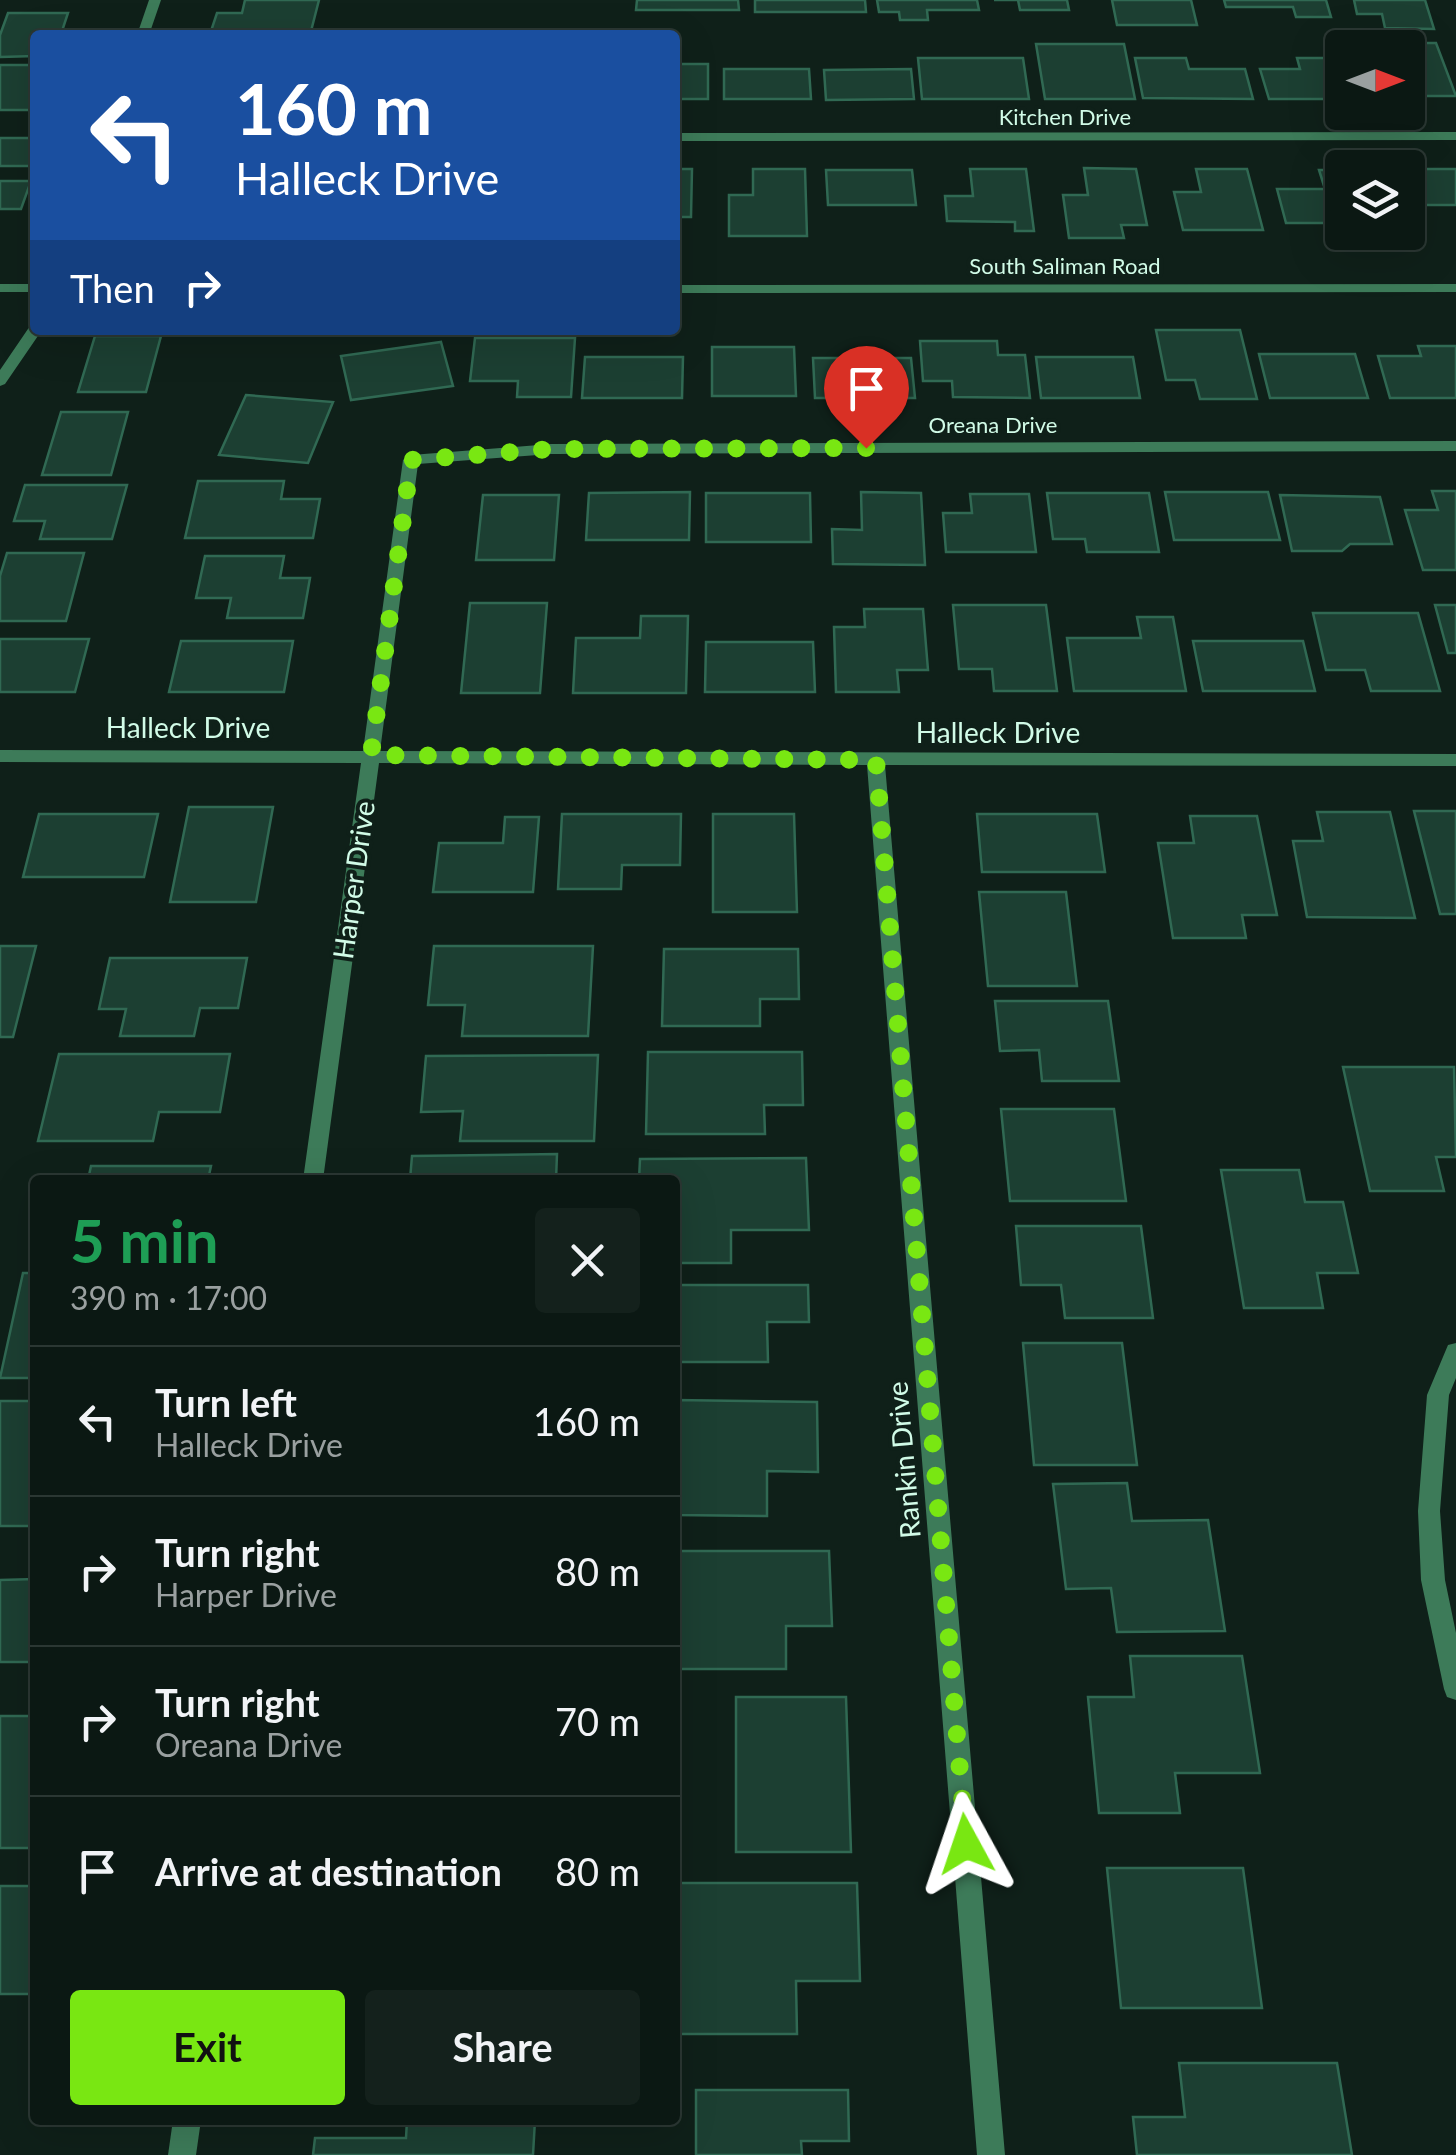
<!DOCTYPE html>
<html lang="en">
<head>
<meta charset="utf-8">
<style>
  :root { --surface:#0b1813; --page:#14211c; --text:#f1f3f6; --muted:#9aa0a0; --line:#2b3733; --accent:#79e712 }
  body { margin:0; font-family:Lato,sans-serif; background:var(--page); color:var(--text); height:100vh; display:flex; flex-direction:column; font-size:38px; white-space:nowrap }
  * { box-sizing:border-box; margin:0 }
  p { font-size:32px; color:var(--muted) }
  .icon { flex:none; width:55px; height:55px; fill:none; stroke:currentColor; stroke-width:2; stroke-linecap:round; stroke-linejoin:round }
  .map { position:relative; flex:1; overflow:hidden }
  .panel { position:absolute; left:30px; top:1175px; width:650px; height:950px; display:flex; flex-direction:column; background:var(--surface); border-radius:10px; box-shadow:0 10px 40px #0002,0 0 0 2px var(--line) }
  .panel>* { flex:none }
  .banner { position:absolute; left:30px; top:30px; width:650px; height:305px; border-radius:10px; box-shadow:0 10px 40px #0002,0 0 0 2px var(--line); background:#1a4fa0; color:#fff; overflow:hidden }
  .needle { width:65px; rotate:90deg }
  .controls { position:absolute; left:1325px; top:30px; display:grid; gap:20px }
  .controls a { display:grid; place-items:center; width:100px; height:100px; border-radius:10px; background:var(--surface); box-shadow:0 10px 40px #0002,0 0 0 2px var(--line); font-size:50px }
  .pin { position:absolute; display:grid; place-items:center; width:85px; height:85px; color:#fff; margin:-102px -42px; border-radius:50% 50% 50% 0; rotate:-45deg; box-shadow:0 0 10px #0007 }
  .pin .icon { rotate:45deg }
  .me { position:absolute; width:110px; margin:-55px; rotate:355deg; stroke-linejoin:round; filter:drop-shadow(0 0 8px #0008) }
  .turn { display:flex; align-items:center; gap:35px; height:210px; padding:0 40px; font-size:45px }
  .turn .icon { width:130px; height:130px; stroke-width:2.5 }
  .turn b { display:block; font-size:70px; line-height:85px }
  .then { display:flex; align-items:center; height:95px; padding:0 40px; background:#0003; gap:20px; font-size:38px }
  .round { display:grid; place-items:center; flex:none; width:105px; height:105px; border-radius:10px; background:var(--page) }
  .overview { display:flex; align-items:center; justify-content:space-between; height:170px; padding:0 40px }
  h1 { font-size:60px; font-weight:700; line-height:75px; color:#1e9e55 }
  .primary-button { display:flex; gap:20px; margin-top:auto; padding:20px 40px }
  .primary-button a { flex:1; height:115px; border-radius:10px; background:var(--accent); color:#111; font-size:40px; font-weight:700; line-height:115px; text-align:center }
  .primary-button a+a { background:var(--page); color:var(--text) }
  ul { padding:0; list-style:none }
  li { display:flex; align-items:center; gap:30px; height:150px; padding:0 40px; border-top:2px solid var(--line) }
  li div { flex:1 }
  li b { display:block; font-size:38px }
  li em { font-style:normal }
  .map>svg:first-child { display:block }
  .building { fill:#1c3f32; stroke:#306953; stroke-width:2.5 }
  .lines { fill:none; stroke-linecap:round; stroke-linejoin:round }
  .minor { fill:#3d7b59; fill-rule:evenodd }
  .tertiary { fill:#3d7b59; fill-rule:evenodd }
  .route { stroke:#79e712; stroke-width:18; stroke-dasharray:0 32.4 }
  .labels { text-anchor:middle; stroke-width:8; stroke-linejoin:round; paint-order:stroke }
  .far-street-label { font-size:22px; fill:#d1fbe7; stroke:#0f2019 }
  .street-label { font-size:28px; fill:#d1fbe7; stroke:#0f2019 }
</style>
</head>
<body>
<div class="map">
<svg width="1456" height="2155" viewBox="0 0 1456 2155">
  <rect width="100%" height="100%" fill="#0f2019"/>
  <g class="building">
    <polygon points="245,0 319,0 310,35 210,34 217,13 242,13"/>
    <polygon points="637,0 738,0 739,10 636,10"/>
    <polygon points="755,0 865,0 866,12 755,12"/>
    <polygon points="877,0 977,0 979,10 927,10 928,20 900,20 899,12 879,12"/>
    <polygon points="994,0 1067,0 1069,10 1020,10 1018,0"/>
    <polygon points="1112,0 1191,0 1197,25 1117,25"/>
    <polygon points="1224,0 1326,0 1331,17 1296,17 1293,7 1226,7"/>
    <polygon points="1354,0 1425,0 1434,29 1385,28 1382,14 1357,14"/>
    <polygon points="8,13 68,13 61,34 85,34 35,35 35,56 0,57 0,35"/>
    <polygon points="1356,43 1436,43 1456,96 1408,96 1408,48 1358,48"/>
    <polygon points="1036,44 1124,44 1135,99 1045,99"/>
    <polygon points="918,58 1023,58 1029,99 922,99"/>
    <polygon points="1135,58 1186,58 1189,69 1245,69 1253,99 1143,98"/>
    <polygon points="1297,58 1342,58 1342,99 1269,99 1260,69 1300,69"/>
    <rect x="675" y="64" width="33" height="35"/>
    <rect x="0" y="65" width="35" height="45"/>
    <polygon points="724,69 809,69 811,99 724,99"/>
    <polygon points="911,69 914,99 826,100 824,70"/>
    <rect x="0" y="138" width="35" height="28"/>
    <polygon points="1084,168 1136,169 1147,225 1121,225 1124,238 1069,238 1063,195 1088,195"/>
    <polygon points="675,169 692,169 691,217 675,217"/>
    <polygon points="753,169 805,169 807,236 729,236 729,195 753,195"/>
    <polygon points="970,169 1026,169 1034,231 1015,231 1015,222 947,221 945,196 973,196"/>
    <polygon points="1196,169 1247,169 1263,230 1183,230 1174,192 1201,192"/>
    <rect x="1408" y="169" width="48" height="36"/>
    <polygon points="826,170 912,170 916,205 828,205"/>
    <polygon points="1319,170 1342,170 1342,223 1286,223 1277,189 1325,189"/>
    <polygon points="0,181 31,181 21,209 0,209"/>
    <polygon points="1156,330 1240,330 1257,399 1200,399 1195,380 1166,380"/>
    <polygon points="95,336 161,336 146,392 78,392"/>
    <polygon points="475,338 575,338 571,397 517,397 518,381 470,381"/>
    <polygon points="920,341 997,341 998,355 1025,355 1030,398 953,397 952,381 923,381"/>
    <polygon points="441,342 453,386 351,400 341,356"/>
    <polygon points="1418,346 1456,346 1456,398 1390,398 1378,356 1421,356"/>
    <polygon points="712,347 794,347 796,396 712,396"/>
    <polygon points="1259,354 1355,354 1368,398 1270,398"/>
    <polygon points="585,357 683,357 682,398 582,398"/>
    <polygon points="1036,357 1133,357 1140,398 1041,398"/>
    <polygon points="813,358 911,358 915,398 815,398"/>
    <polygon points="246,395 333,402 308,463 219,455"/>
    <polygon points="61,412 128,412 111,475 42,475"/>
    <polygon points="198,481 284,481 281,499 320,499 313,538 185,538"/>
    <polygon points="25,485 127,485 112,539 40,539 45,521 14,521"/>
    <polygon points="1432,491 1456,491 1456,570 1423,570 1405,510 1438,510"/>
    <polygon points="690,492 689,540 586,540 589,493"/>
    <polygon points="861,492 921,493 925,565 833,564 832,529 862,530"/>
    <polygon points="1165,492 1268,492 1280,540 1174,540"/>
    <polygon points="706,493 810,493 811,542 706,542"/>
    <polygon points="1047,493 1149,493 1159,552 1087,552 1085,539 1053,539"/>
    <polygon points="970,494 1029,494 1036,552 946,552 943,513 972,513"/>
    <polygon points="483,495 559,495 554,560 476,560"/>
    <polygon points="1280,495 1380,497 1392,544 1350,544 1342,551 1292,551"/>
    <polygon points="7,553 84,553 66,621 0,621 0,576"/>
    <polygon points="205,556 284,556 280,578 310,578 303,618 227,618 231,598 196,598"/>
    <polygon points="470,603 547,603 540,693 461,693"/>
    <polygon points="953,605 1046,605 1057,691 994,691 992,669 959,669"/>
    <polygon points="1435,605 1456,605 1456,653 1448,653"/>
    <polygon points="864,609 923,609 928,670 897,670 899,692 836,692 834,627 865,627"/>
    <polygon points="1313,613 1418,613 1440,691 1371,691 1365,670 1326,670"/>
    <polygon points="641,616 688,616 686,693 573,693 576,638 640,638"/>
    <polygon points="1137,617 1173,617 1186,691 1074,691 1067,638 1141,638"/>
    <polygon points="0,639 89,639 75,692 0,692"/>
    <polygon points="181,641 293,641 284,692 169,692"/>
    <polygon points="1193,641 1303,641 1315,691 1203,691"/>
    <polygon points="706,642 813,642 815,692 705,692"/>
    <polygon points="189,807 273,807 256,902 170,902"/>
    <polygon points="1414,811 1456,811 1456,914 1440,914"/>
    <polygon points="1317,812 1390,812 1415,918 1307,917 1293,841 1323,841"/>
    <polygon points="39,814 158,814 144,877 23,877"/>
    <polygon points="562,814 681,814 680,865 622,865 621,889 558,889"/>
    <polygon points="713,814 794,814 797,912 713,912"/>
    <polygon points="977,814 1097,814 1105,872 982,872"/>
    <polygon points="1190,816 1257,816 1277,915 1242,915 1246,938 1173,938 1158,843 1194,843"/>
    <polygon points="505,817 539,817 533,892 433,892 439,843 503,843"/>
    <polygon points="979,892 1066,892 1077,986 988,986"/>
    <polygon points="0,946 36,946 13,1037 0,1037"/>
    <polygon points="434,946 593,946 588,1036 462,1036 465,1005 428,1005"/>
    <polygon points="664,949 798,949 799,999 760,999 760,1026 662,1026"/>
    <polygon points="110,958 247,958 238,1008 200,1008 194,1036 120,1036 126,1009 99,1009"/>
    <polygon points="995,1001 1108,1001 1119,1081 1042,1081 1039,1050 1000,1051"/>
    <polygon points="648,1052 802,1052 803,1105 764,1105 765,1134 646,1134"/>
    <polygon points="59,1054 230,1054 220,1112 159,1112 153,1141 38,1141"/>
    <polygon points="598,1055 594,1141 460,1141 463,1111 421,1112 426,1056"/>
    <polygon points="1343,1067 1454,1067 1456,1157 1436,1157 1444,1191 1370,1191"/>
    <polygon points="1001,1109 1114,1109 1126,1201 1010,1201"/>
    <polygon points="557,1154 556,1180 410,1180 412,1156"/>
    <polygon points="806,1158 809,1230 731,1230 731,1263 675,1263 675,1180 639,1180 640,1159"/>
    <polygon points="91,1166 211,1166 208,1180 88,1180"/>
    <polygon points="1221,1170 1299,1170 1305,1202 1343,1202 1358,1273 1317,1273 1323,1308 1244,1308"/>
    <polygon points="1016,1226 1141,1226 1153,1318 1065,1318 1061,1285 1021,1285"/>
    <polygon points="23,1273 35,1273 35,1378 0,1378"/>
    <polygon points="675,1285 808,1285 809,1322 767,1322 768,1362 675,1362"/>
    <polygon points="1023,1343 1122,1343 1137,1465 1034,1465"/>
    <polygon points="675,1400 817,1402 818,1472 767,1471 767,1516 675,1515"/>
    <rect x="0" y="1401" width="35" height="125"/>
    <polygon points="1127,1483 1132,1521 1208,1520 1225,1631 1117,1632 1111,1588 1066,1589 1053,1484"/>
    <polygon points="675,1551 829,1551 832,1626 786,1626 786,1669 675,1669"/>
    <polygon points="35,1579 35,1662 0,1662 0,1580"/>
    <polygon points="1130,1656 1242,1656 1260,1773 1175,1773 1180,1813 1099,1813 1088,1697 1134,1697"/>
    <polygon points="736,1697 846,1697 851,1852 736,1852"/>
    <rect x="0" y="1716" width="35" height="132"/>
    <polygon points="1107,1868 1243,1868 1262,2008 1121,2008"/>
    <polygon points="675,1883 857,1883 860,1981 796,1981 797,2034 675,2034"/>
    <polygon points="0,1886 35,1886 35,1974 29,1994 0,1994"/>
    <polygon points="1179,2063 1337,2063 1352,2155 1137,2155 1133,2117 1185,2117"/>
    <polygon points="696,2090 848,2090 849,2141 801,2141 802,2155 696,2155"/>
    <polygon points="407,2120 535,2120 533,2155 313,2155 315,2138 406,2138"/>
  </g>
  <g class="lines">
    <g class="minor">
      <polygon points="149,0 161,0 149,35 137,35"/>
      <polygon points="1456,132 1456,140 675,141 675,133"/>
      <polygon points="35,325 35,330 42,330 5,384 0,386 0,370 30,326"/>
      <polygon points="1456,441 1456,451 551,454 418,464 380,751 1456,754 1456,766 885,765 1005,2155 977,2155 867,765 379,763 323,1180 303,1180 361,763 0,762 0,750 363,751 403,460 411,455 551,444"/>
      <polygon points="1456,1343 1456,1378 1449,1395 1440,1511 1445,1580 1456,1633 1456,1700 1447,1697 1444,1689 1421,1580 1418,1511 1427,1395 1448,1345"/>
      <polygon points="173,2120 201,2120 196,2155 168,2155"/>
    </g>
    <g class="tertiary">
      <rect x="0" y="284" width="35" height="8"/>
      <polygon points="1456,284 1456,292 675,293 675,285"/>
    </g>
  </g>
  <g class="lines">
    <polyline class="route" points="866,448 551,449 411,460 371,755 876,760 966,1844"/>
  </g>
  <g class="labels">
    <g class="far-street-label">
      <text x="1065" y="125">Kitchen Drive</text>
      <text x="1065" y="274">South Saliman Road</text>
      <text x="993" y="433">Oreana Drive</text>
    </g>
    <g class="street-label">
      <text x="188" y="738">Halleck Drive</text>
      <text x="998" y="743">Halleck Drive</text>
      <text transform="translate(354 880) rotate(-82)" y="10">Harper Drive</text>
      <text transform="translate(904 1460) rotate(-95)" y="10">Rankin Drive</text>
    </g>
  </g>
</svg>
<div class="controls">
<a><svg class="needle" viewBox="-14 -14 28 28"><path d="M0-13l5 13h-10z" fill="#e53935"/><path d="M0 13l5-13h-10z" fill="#9aa0a0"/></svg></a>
<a><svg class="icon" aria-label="layers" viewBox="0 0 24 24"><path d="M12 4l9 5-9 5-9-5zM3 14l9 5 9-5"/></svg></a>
</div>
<div class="pin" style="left:866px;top:448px;background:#d93025"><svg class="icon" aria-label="arrive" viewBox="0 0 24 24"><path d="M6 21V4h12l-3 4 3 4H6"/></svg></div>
<svg class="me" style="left:966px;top:1844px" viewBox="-20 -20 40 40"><path d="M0-17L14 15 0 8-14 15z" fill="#79e712" stroke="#fff" stroke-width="4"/></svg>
<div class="banner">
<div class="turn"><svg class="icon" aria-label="left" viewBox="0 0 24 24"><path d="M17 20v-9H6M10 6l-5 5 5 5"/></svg><div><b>160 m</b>Halleck Drive</div></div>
<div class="then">Then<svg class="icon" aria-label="right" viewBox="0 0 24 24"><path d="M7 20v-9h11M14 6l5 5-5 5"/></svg></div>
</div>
<section class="panel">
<div class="overview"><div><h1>5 min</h1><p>390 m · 17:00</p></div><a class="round"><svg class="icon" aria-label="close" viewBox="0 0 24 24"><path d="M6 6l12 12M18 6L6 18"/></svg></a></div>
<ul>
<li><svg class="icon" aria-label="left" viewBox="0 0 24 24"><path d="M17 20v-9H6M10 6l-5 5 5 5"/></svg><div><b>Turn left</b><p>Halleck Drive</p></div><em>160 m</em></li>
<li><svg class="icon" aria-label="right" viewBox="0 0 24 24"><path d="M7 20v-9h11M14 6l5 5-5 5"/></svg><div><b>Turn right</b><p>Harper Drive</p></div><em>80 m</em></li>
<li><svg class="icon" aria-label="right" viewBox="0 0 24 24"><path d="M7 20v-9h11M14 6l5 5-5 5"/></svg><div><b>Turn right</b><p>Oreana Drive</p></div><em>70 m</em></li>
<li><svg class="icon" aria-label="arrive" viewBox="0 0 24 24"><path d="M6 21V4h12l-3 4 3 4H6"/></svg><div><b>Arrive at destination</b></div><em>80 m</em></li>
</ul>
<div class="primary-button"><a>Exit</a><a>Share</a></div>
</section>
</div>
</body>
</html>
